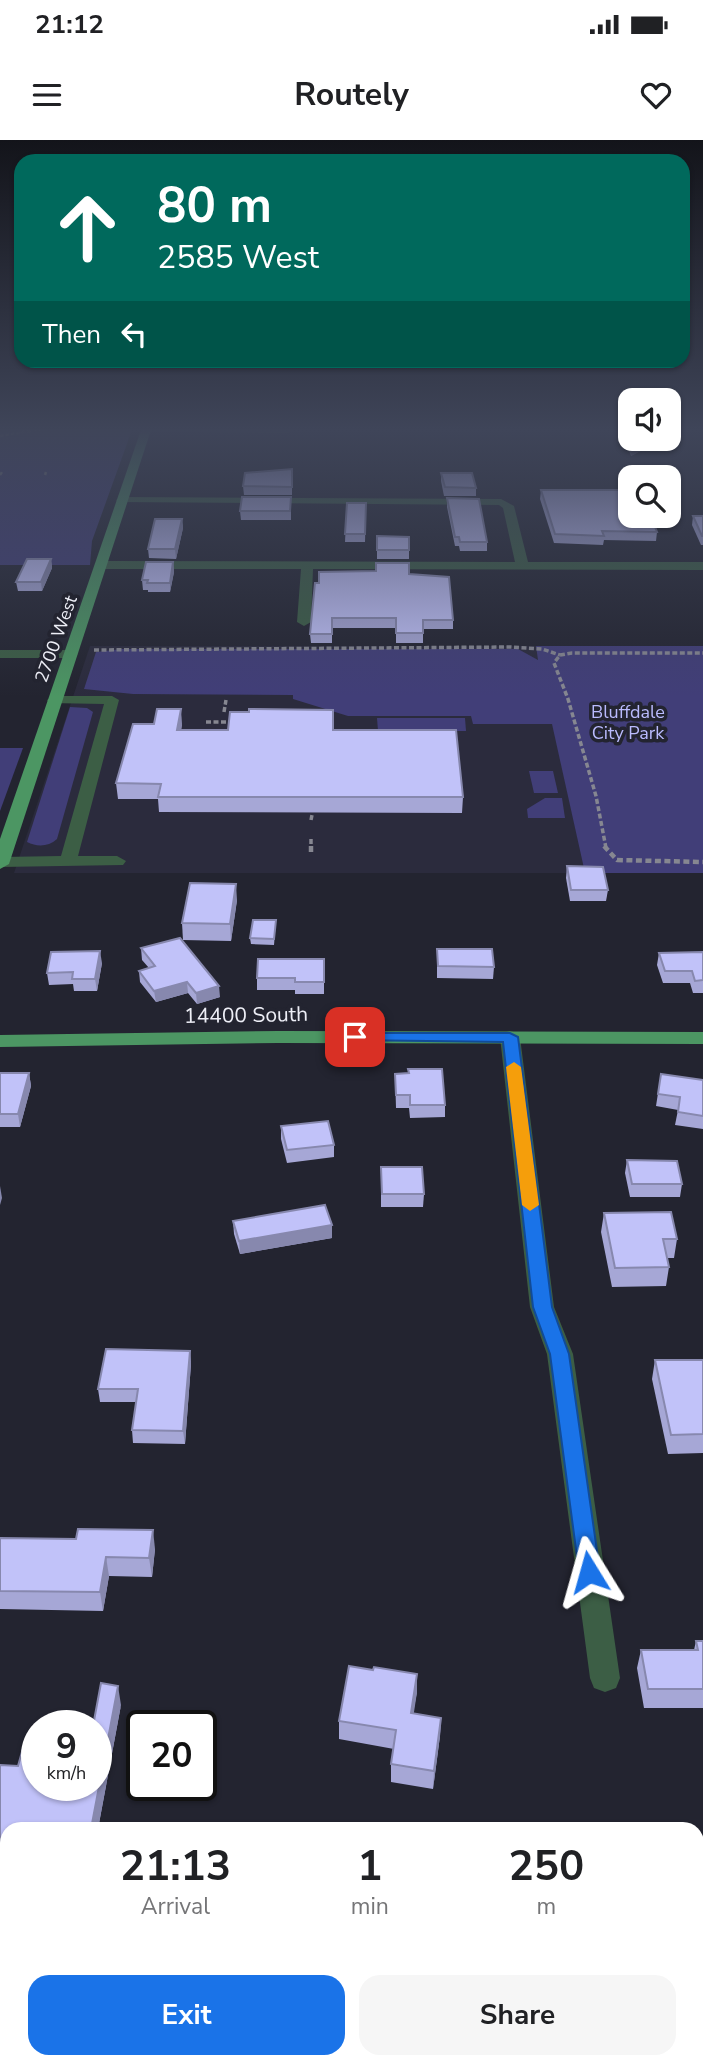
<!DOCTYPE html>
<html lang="en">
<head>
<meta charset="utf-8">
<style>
  :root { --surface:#fff; --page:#f6f6f6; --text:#202124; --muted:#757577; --accent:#1a73e8 }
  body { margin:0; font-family:"Nunito Sans",sans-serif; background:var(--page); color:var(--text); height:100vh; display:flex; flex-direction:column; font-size:26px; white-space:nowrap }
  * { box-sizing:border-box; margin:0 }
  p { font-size:23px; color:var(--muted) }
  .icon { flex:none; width:38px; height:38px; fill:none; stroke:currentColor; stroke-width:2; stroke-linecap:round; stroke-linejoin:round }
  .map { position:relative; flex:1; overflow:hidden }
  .side { position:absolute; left:0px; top:1682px; width:704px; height:247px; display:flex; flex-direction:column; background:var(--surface); border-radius:21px 21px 0 0; box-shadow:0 2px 5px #0004 }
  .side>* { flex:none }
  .banner { position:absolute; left:14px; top:14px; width:676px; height:214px; border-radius:21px; box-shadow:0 2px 5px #0004; background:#00695c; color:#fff; overflow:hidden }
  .buttons { position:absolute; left:618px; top:248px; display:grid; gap:14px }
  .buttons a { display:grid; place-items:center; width:63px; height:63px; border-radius:14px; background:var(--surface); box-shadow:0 2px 5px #0004; font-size:35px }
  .speed { position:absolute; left:21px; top:1570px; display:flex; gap:14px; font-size:35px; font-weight:700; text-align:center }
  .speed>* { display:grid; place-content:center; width:91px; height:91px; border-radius:50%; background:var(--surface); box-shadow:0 2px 5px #0004; line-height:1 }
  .speed small { font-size:18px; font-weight:400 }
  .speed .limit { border:4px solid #111; border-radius:10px; background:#fff; color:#111 }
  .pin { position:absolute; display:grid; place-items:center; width:60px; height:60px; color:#fff; margin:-30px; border-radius:14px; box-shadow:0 4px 10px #0006 }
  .me { position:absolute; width:77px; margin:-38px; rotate:352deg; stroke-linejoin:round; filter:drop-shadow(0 0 5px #0008) }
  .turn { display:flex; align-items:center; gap:24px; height:147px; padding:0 28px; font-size:32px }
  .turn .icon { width:91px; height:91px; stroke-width:2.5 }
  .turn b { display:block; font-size:49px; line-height:60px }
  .then { display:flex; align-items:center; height:66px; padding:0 28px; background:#0003; gap:14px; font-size:26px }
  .eta { display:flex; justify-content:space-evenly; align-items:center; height:119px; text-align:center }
  .eta b { font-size:42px; font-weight:700; line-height:49px }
  .button { display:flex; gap:14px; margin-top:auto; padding:14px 28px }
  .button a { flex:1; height:80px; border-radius:21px; background:var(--accent); color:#fff; font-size:28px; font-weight:700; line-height:80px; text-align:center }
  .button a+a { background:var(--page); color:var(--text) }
  .status { display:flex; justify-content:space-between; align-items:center; height:49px; padding:0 35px; background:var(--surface); direction:ltr }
  .status svg { height:19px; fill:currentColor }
  header { display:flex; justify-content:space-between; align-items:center; height:91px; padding:0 28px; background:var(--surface); font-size:32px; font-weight:700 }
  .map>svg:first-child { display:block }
  .built { fill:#2b2b3d }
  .green { fill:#413e78 }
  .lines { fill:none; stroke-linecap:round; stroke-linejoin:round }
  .path-far2 { stroke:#868791; stroke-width:2.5; stroke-dasharray:3.5 2; stroke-linecap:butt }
  .path-far1 { stroke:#868791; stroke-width:3.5; stroke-dasharray:5 2.5; stroke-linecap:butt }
  .path { stroke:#868791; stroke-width:4.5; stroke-dasharray:6 3.5; stroke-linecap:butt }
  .minor { fill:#3c5e45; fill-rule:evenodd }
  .major { fill:#4c9663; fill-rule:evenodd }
  .wall { fill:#a6a7d6 }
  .shaded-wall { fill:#8788ae }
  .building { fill:#c1c2f9; stroke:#8788ae; stroke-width:2 }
  .route { fill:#1a73e8; stroke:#114b97; stroke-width:2 }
  .slow { fill:#f59e0b }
  .labels { text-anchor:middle; stroke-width:7; stroke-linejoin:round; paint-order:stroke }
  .far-street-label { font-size:18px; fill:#edeef6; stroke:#232430 }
  .far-park-label { font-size:18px; fill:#babbfe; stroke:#232430 }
  .street-label { font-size:21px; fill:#edeef6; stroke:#232430 }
</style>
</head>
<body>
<div class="status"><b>21:12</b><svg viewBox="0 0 49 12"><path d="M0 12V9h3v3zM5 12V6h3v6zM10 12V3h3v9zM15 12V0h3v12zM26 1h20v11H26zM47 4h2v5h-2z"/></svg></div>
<header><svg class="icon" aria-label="menu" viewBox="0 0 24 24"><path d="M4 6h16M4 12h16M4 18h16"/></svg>Routely<svg class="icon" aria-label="heart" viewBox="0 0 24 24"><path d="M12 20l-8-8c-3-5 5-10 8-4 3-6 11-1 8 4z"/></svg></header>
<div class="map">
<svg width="703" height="1928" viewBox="0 0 703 1928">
  <rect width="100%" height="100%" fill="#232430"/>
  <polygon class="built" points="90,506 536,506 585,733 14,733"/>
  <g class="green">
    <polygon points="0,287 133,287 92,401 90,425 0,425"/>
    <polygon points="536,506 703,506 703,733 585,733 552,584 473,584 471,576 348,576 293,559 293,555 133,554 84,549 96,512 122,509 518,509 538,520"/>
    <path d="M70,567L87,568L93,572L57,699C48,707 37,707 27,702Z"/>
    <polygon points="377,578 465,578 466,591 378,591"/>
    <polygon points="0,608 23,608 0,671"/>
    <polygon points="529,631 553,631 558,653 534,653"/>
    <polygon points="545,658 562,658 565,678 528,678 527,669"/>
  </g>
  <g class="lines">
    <g class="path-far2">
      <polyline points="0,296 52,287"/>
      <polyline points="0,335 2,332"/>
      <polyline points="45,335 46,332"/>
    </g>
    <g class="path-far1">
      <polyline points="94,510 511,507 542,509 560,515"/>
      <polyline points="224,572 226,560"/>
      <polyline points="206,582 233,582"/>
      <polyline points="311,680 312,675"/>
      <polyline points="311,699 311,708"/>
      <polyline points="606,708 596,656 568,559 554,523 560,515 572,513 703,513"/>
    </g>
    <g class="path">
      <polyline points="311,706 311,714"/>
      <polyline points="604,706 617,720 703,722"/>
    </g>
    <g class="minor">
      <polygon points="143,287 290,287 294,290 289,293 147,292 143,291"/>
      <polygon points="122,357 501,359 514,366 528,422 703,422 703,430 313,429 311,482 304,486 297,482 301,429 103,429 97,425 103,421 515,422 503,368 499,365 118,362 116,360"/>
      <polygon points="0,510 71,510 78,514 71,518 0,518"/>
      <polygon points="54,556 112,556 119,560 78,716 117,716 126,721 123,725 0,727 1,717 61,716 104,564 49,563 47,560"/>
      <polygon points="510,891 517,893 520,897 554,1167 573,1214 620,1538 616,1548 605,1552 594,1548 590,1538 547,1214 530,1167 500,897 503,893"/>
    </g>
    <g class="major">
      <polygon points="142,287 152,287 9,724 0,729 0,699"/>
      <polygon points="278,891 703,892 703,904 278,903 0,907 0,895"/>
    </g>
  </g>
  <g class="wall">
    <polygon points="620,287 630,287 649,299 651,299 650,306 631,316"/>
    <polygon points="292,329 292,355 244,355 243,346"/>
    <polygon points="441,333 476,348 476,356 444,356 441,341"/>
    <polygon points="541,350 657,392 656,401 604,400 603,405 554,403 540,359"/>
    <polygon points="447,358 487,402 487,411 460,411 459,406 455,406 447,367"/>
    <polygon points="347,363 366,363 365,402 345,402"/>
    <polygon points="291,366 291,380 241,380 240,371"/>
    <polygon points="693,376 703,376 703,405 701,405 692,385"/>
    <polygon points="182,379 183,388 176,419 149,418 148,409"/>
    <polygon points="377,396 409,397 409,419 377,419"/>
    <polygon points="51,419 52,428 42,451 18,451 16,442"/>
    <polygon points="173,422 174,432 170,452 148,452 148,450 143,450 142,440"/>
    <polygon points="409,434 453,480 453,489 423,489 423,503 396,503 396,488 332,488 332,503 311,503 310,494 319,443"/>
    <polygon points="182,584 181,590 333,590 463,657 462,673 159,672 158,659 118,659 116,643"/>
    <polygon points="567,726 608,750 606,761 570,761 566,738"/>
    <polygon points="237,760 231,801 183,800 182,783"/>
    <polygon points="276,780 274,805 251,804 250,798"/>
    <polygon points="141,808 220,857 197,864 188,853 156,862 140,842 139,831 149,828 142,820"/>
    <polygon points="437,809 494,827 493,839 437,838"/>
    <polygon points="703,812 703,853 693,853 690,843 663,843 657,825 659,813"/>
    <polygon points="324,819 324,854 295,854 295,850 257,850 257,838"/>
    <polygon points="102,823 97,851 74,851 73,844 49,845 47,833"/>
    <polygon points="0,933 29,933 31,946 20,987 0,987"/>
    <polygon points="395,934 445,965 445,977 410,978 409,968 396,968"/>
    <polygon points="661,934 703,940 703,989 675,985 678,970 656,966"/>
    <polygon points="281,986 334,1005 334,1017 287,1023 281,999"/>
    <polygon points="627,1020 682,1044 680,1057 630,1057 625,1033"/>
    <polygon points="381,1027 424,1054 423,1067 381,1067"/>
    <polygon points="604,1073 677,1099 674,1118 667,1118 669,1127 666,1146 612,1147 601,1092"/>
    <polygon points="233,1081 332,1098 240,1114 234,1094"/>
    <polygon points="190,1211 191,1224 185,1304 133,1303 132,1290 136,1262 100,1262 98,1249"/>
    <polygon points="655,1220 703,1220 703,1313 668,1314 652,1239"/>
    <polygon points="0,1398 155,1409 152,1437 109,1436 103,1471 0,1469"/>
    <polygon points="696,1501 703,1501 703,1568 644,1568 637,1528 641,1510 694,1510"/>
    <polygon points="417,1552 413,1573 441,1578 440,1596 433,1649 391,1642 391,1624 394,1609 339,1599 339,1581"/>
    <polygon points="121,1565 98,1689 7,1689 7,1812 0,1812 0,1625 96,1645"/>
  </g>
  <g class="shaded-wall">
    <polygon points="649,299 651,299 650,306 631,316 632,308"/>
    <polygon points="182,379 183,388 176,419 175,409"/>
    <polygon points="51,419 52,428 42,451 41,442"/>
    <polygon points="173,422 174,432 170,452 170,443"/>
    <polygon points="181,569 182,584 179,605 177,590"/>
    <polygon points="236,744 237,760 231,801 230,784"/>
    <polygon points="100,811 102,823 97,851 95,839"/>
    <polygon points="187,842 188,853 156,862 154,851"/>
    <polygon points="219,846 220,857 197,864 196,853"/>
    <polygon points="29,933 31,946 20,987 18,974"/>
    <polygon points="0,1046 2,1058 0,1065"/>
    <polygon points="332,1085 332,1098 240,1114 239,1101"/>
    <polygon points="190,1211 191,1224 185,1304 183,1291"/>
    <polygon points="153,1390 155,1409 152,1437 149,1418"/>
    <polygon points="106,1417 109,1436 103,1471 100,1452"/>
    <polygon points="417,1534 417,1552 411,1592 411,1573"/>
    <polygon points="118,1546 121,1565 98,1689 91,1689"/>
    <polygon points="441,1578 440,1596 433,1649 434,1631"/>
  </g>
  <g class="building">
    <polygon points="624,287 630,287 630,299 649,299 632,308"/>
    <polygon points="292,329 292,347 243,346 245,333"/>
    <polygon points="441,333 472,333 476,348 445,347"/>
    <polygon points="541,350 630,350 630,376 651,376 657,392 602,391 604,396 555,394"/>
    <polygon points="242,357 291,357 290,371 240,371"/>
    <polygon points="447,358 479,359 487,402 460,402 459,397 455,397"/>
    <polygon points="347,363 366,363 365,394 345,394"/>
    <polygon points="693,376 703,376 703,396 702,396"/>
    <polygon points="155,379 182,379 175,409 148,409"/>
    <polygon points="377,396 409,397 409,410 377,410"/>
    <polygon points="27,419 51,419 41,442 16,442"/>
    <polygon points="146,422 173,422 170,443 147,443 148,440 142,440"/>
    <polygon points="376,423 409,423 409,434 449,437 453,480 423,480 423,493 396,493 396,478 332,478 332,494 310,494 315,443 319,443 319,432 376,431"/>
    <polygon points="157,569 181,569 177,590 228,590 230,572 249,572 249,569 333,570 333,590 456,590 463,657 158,657 161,644 116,643 133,584 154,584"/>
    <polygon points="567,726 603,727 608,750 571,750"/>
    <polygon points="190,743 236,744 230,784 182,783"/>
    <polygon points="253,780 276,780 274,799 250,798"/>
    <polygon points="180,798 219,846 196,853 187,842 154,851 139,831 155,826 141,808"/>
    <polygon points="437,809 492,809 494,827 438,826"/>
    <polygon points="100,811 95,839 72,839 73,832 47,833 51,812"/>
    <polygon points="703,812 703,840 695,841 692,831 665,831 659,813"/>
    <polygon points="258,819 324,819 324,842 295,842 295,838 257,838"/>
    <polygon points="408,929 442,929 445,965 410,965 410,955 396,955 395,934 409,933"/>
    <polygon points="0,933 29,933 18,974 0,974"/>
    <polygon points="661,934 703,940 703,976 678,972 680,957 658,954"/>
    <polygon points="328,981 334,1005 287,1010 281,986"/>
    <polygon points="627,1020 677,1021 682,1044 632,1044"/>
    <polygon points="381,1027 422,1027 424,1054 382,1054"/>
    <polygon points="325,1065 332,1085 239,1101 233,1081"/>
    <polygon points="671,1072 677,1099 663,1099 669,1127 615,1128 604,1073"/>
    <polygon points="106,1209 190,1211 183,1291 132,1290 138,1249 98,1249"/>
    <polygon points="655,1220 703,1220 703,1294 671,1295"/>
    <polygon points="78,1389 153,1390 149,1418 106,1417 100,1452 0,1451 0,1398 76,1399"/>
    <polygon points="696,1501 703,1501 703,1549 648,1549 641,1510 698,1510"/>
    <polygon points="349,1526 373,1530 374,1527 417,1534 411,1573 441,1578 434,1631 391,1624 396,1590 339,1581"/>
    <polygon points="101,1543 118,1546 91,1689 7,1689 7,1795 0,1795 0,1625 18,1626 23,1608 37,1609 37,1645 96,1645 96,1586 93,1586"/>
  </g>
  <linearGradient id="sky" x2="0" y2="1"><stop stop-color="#13141a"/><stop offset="0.52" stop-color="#3f4559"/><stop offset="1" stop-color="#3f4559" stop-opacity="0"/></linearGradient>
  <rect width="703" height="557" fill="url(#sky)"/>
  <polygon class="route" points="355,893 510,893 518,897 552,1167 569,1214 600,1432 597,1439 589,1441 582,1439 579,1432 550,1214 533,1167 503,902 350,900 348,897"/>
  <polygon class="slow" points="514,922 521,927 539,1065 530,1071 522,1065 506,927"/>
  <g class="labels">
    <g class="far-street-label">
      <text transform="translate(56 499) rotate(-70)" y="6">2700 West</text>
    </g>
    <g class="far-park-label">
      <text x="628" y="578">Bluffdale<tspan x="628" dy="21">City Park</tspan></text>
    </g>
    <g class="street-label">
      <text transform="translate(246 875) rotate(-1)" y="7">14400 South</text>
    </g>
  </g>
</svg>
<div class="buttons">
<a><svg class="icon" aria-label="sound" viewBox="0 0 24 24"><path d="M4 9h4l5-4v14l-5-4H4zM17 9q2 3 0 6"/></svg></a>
<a><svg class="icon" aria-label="search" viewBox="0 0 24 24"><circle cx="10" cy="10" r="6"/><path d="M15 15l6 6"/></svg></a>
</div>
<div class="speed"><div>9<small>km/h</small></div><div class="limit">20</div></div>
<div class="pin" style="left:355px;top:897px;background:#d93025"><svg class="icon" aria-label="arrive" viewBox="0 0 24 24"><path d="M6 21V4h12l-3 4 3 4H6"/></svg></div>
<svg class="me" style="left:589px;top:1432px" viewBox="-20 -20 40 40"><path d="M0-17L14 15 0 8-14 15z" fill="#1a73e8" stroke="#fff" stroke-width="4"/></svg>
<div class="banner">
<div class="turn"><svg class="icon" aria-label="ahead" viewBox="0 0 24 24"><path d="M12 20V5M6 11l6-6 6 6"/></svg><div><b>80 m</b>2585 West</div></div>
<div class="then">Then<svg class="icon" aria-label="left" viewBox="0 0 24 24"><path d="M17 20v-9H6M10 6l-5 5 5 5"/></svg></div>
</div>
<section class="side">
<div class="eta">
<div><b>21:13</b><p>Arrival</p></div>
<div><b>1</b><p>min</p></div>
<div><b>250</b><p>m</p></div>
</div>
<div class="button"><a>Exit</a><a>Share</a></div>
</section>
</div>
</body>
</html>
